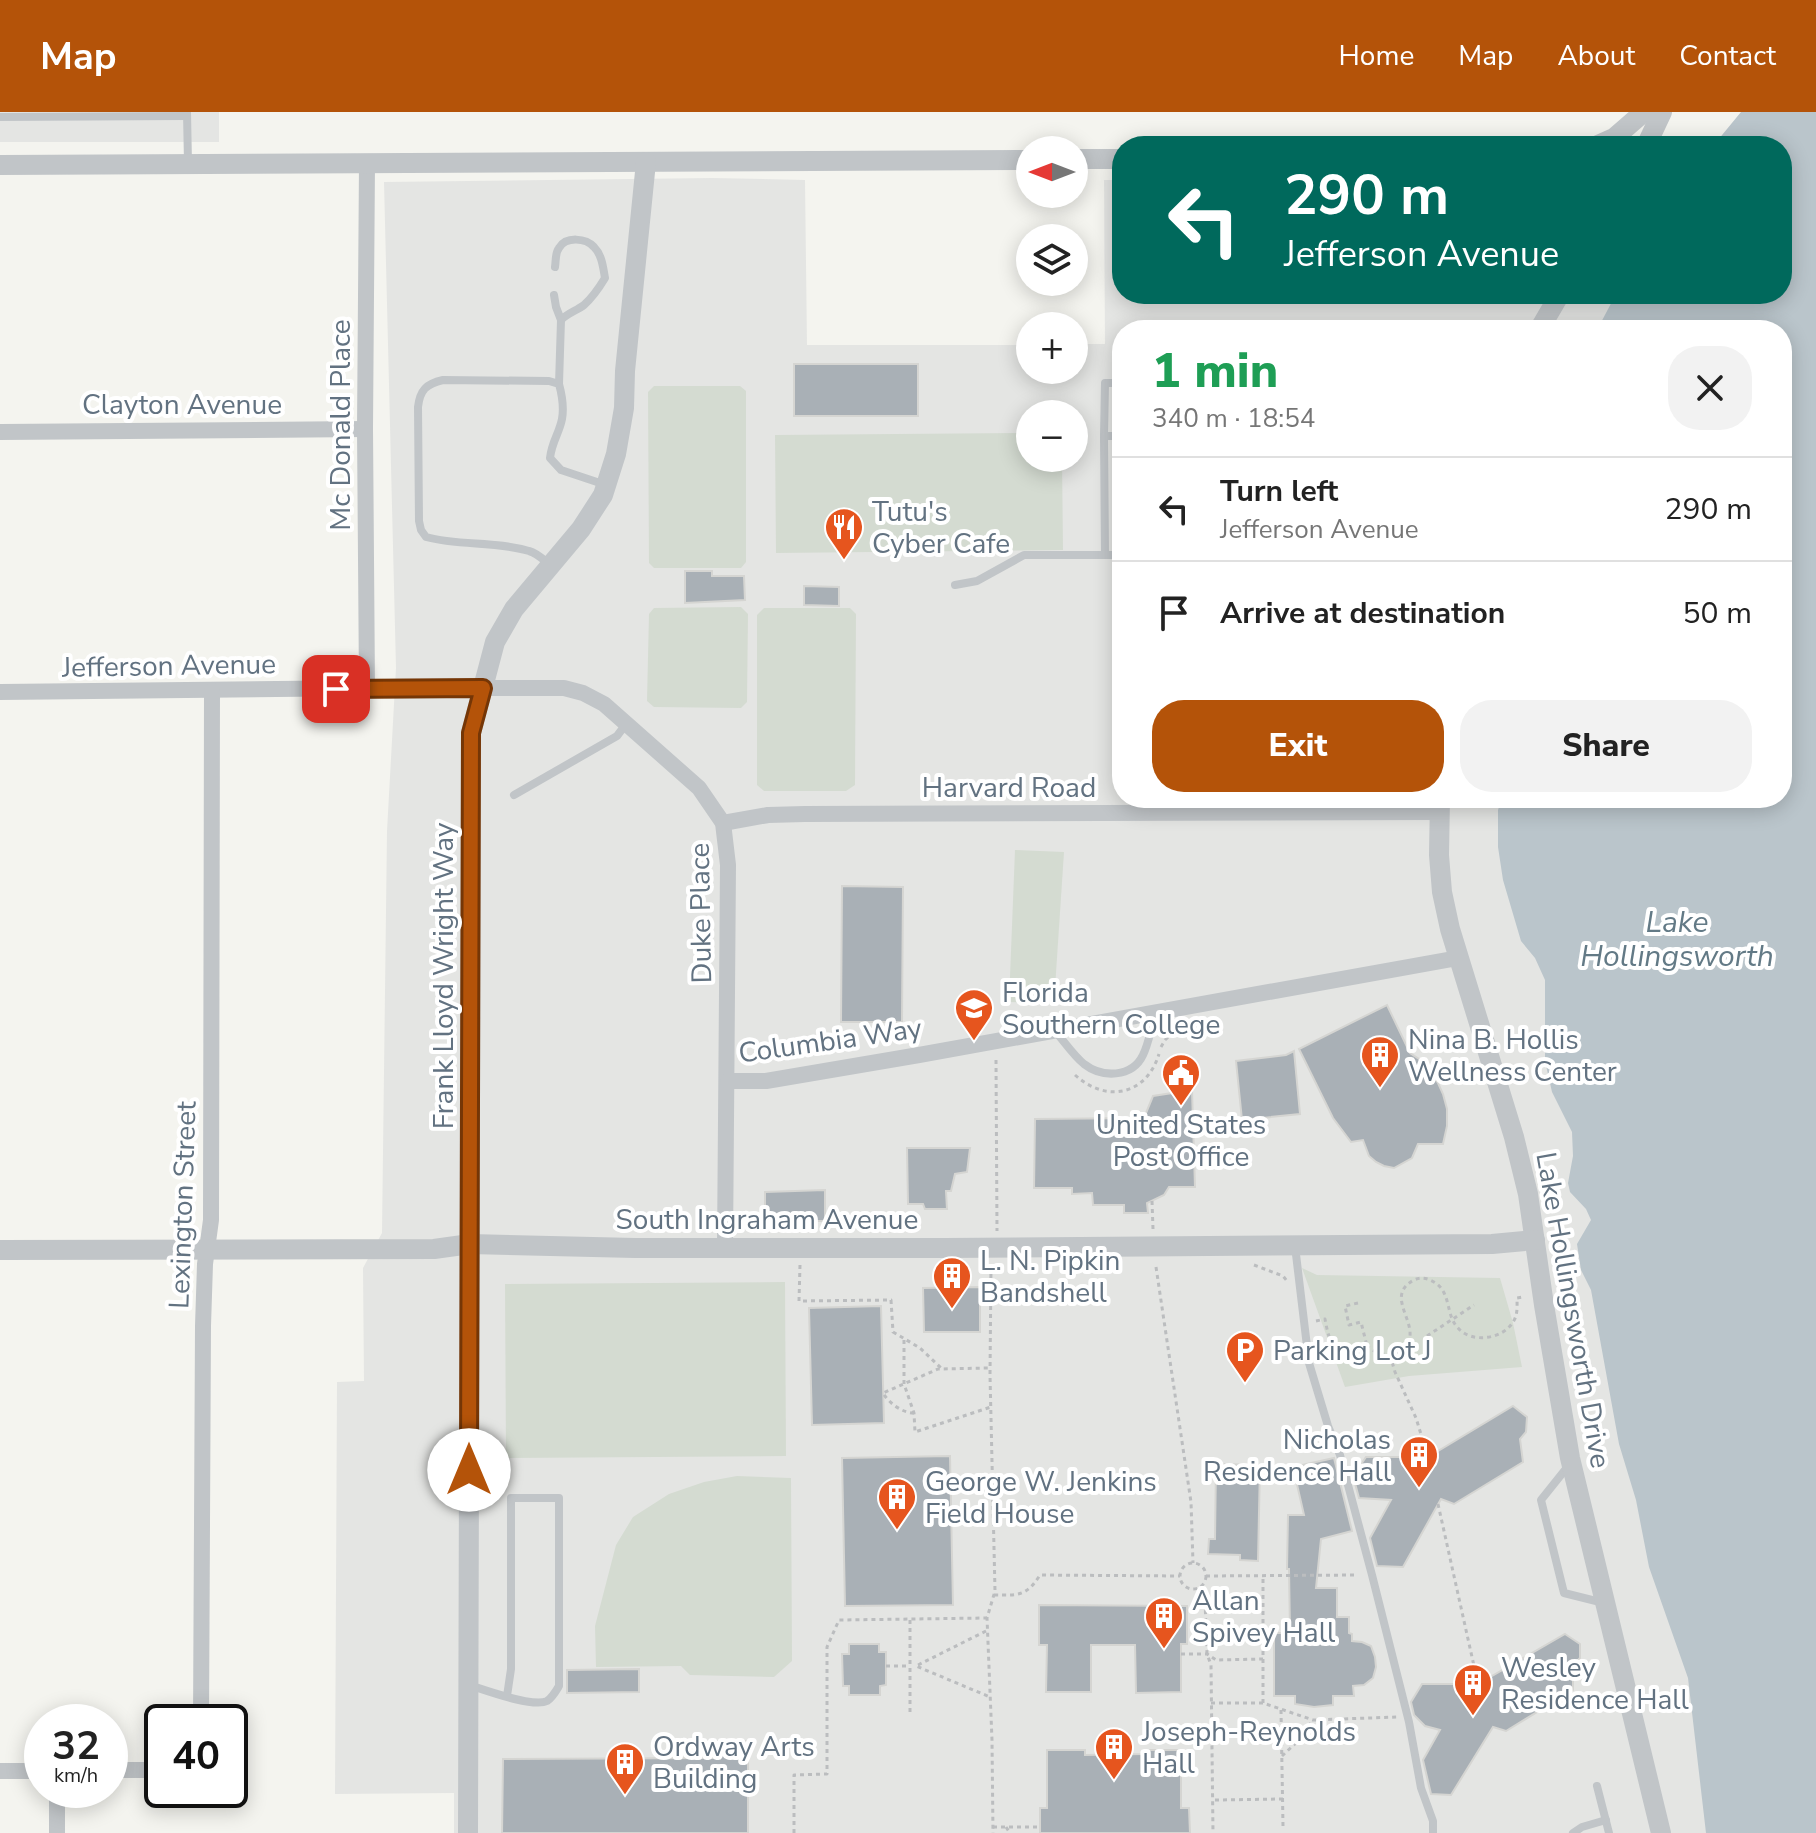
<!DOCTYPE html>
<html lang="en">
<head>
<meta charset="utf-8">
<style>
  :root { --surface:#fff; --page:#f2f2f2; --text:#222; --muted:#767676; --line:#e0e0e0; --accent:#b45309 }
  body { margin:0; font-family:"Nunito Sans",sans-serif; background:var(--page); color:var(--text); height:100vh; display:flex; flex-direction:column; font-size:30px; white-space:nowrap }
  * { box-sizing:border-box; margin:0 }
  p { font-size:26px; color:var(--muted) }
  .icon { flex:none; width:44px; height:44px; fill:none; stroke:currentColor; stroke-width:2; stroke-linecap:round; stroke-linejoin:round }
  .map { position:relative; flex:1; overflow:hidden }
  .sheet { position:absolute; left:1112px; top:208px; width:680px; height:488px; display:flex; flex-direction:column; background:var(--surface); border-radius:32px; box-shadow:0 4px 20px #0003 }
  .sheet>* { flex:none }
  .banner { position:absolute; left:1112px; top:24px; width:680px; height:168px; border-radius:32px; box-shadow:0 4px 20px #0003; background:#00695c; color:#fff; overflow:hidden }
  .needle { width:52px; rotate:270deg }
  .fabs { position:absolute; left:1016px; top:24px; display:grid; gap:16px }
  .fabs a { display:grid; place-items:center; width:72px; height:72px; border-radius:50%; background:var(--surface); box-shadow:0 4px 20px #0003; font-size:40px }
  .speed { position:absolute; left:24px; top:1592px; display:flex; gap:16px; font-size:40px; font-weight:700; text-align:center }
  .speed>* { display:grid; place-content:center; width:104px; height:104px; border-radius:50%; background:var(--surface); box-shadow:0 4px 20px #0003; line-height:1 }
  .speed small { font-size:20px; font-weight:400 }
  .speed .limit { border:4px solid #111; border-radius:12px; background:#fff; color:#111 }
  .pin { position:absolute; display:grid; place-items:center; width:68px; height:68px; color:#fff; margin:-34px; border-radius:16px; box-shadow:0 4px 12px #0006 }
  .me { position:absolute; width:88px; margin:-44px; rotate:0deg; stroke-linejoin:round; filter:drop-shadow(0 0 6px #0008) }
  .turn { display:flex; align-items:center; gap:28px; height:168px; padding:0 40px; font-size:36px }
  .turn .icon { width:104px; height:104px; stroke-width:2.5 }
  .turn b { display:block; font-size:56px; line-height:68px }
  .round { display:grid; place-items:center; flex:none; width:84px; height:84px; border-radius:32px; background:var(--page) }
  .summary { display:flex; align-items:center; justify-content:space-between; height:136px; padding:0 40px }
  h1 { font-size:48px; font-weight:800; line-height:60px; color:#1e9e55 }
  .primary-button { display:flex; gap:16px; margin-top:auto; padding:16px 40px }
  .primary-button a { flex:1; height:92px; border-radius:32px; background:var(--accent); color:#fff; font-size:32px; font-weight:800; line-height:92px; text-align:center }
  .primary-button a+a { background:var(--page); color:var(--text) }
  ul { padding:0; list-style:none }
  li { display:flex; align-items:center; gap:24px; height:104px; padding:0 40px; border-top:2px solid var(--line) }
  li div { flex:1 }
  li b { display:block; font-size:30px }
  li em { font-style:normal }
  header { display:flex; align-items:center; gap:48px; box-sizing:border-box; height:112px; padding:0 40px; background:var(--accent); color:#fff }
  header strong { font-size:38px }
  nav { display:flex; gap:44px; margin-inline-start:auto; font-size:28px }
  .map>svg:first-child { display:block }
  .built { fill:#e4e5e3; fill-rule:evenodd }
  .green { fill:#d4dbd1 }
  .water { fill:#bac5cb }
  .building { fill:#a9b0b6; stroke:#d5d5d2; stroke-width:2 }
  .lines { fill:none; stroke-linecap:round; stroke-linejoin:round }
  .path { stroke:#bbbdbf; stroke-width:3; stroke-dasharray:4 4; stroke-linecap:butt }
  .service { stroke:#c1c5c8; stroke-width:8 }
  .minor { stroke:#c1c5c8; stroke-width:16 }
  .tertiary { stroke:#c1c5c8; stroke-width:20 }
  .route-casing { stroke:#753606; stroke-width:20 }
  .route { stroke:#b45309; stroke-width:14 }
  .labels { text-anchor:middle; stroke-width:8; stroke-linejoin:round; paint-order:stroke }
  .street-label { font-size:28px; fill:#627281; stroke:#fff }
  .poi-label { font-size:28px; fill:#627281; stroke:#fff; text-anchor:start }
  .water-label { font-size:30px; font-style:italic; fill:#637a86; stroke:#fff }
</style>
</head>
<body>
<header>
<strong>Map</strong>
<nav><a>Home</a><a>Map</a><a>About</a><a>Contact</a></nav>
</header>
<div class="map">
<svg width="1816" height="1721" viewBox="0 0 1816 1721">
  <rect width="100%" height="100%" fill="#f4f4ef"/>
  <g class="built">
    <rect x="0" y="0" width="219" height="30"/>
    <path d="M712,66L805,68L807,233H1030V258H1074V232H1105L1104,68H1122V182H1609L1619,193L1613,218H1122V686H1543L1738,1721H454V1681L335,1682L337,1270L364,1269L363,1156L382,1121L387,719L396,556L384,70ZM1030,302H1074V346H1030Z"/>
  </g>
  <g class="green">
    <polygon points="654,274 740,274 746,279 746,450 741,456 654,456 649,451 648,280"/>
    <polygon points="1030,321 1030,346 1062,346 1063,438 776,441 775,323"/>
    <polygon points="741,495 748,502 747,590 741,596 654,595 647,589 649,502 654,496"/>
    <polygon points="764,496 850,496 856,502 855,673 846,679 764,679 757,673 757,503"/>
    <polygon points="1015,738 1064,740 1054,891 1009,890"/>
    <polygon points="1302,1156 1317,1163 1500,1166 1513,1211 1522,1255 1409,1264 1345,1275"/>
    <polygon points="785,1170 786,1344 506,1346 505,1172"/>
    <polygon points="737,1364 791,1366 792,1549 774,1565 690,1563 681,1554 596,1555 595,1514 616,1433 633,1405 669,1382 704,1370"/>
  </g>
  <polygon class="water" points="1741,0 1816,0 1816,1721 1706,1721 1688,1566 1649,1455 1636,1388 1619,1332 1591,1178 1581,1158 1577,1132 1591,1108 1586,1097 1570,1080 1568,1071 1573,1044 1572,1020 1552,980 1545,949 1545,868 1535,846 1521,829 1503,768 1498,735 1498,698 1502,686 1782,686 1782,218 1597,218 1616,182 1782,182 1782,34 1713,34"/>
  <g class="building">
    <rect x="794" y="252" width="124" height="52"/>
    <polygon points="685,459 712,459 712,464 744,464 745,488 685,491"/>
    <polygon points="804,474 839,475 839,494 804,493"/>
    <polygon points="842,774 903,775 902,910 841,910"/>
    <polygon points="1387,893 1410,941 1422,949 1438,971 1443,982 1447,997 1447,1014 1443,1032 1418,1032 1412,1046 1394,1056 1384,1054 1376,1050 1369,1044 1363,1028 1351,1030 1333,1006 1299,937"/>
    <polygon points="1294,939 1300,1002 1242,1008 1236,949 1286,943"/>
    <polygon points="1192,978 1195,1075 1169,1075 1164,1083 1147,1091 1148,1101 1124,1101 1124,1093 1093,1093 1092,1081 1072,1082 1072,1076 1034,1076 1035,1007 1144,1006 1153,984"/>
    <polygon points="907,1036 970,1036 967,1060 955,1062 951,1079 946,1079 947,1097 925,1097 923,1092 908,1092"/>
    <polygon points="825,1078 825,1109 765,1109 765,1080"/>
    <polygon points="980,1175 980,1220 924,1220 923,1176"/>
    <polygon points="881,1194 884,1311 812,1313 809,1196"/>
    <polygon points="1513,1294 1527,1305 1526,1320 1520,1327 1523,1350 1454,1392 1441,1387 1403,1455 1377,1454 1370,1426 1391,1388 1359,1386 1353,1364 1366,1345 1428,1345"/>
    <polygon points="950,1344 953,1493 845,1494 842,1346"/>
    <polygon points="1334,1346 1352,1419 1321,1427 1316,1476 1337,1476 1337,1505 1349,1505 1349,1521 1352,1522 1352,1529 1362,1530 1371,1534 1375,1545 1376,1555 1373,1566 1364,1573 1353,1574 1354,1584 1333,1584 1333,1593 1314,1595 1295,1592 1295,1584 1274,1584 1274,1521 1290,1521 1289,1457 1287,1457 1288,1403 1304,1403 1293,1355"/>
    <polygon points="1216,1352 1260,1353 1258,1449 1240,1448 1240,1443 1208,1442 1209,1427 1215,1427"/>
    <polygon points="1039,1493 1187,1494 1187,1532 1181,1532 1181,1580 1136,1581 1135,1533 1091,1533 1091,1580 1046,1580 1047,1533 1039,1533"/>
    <polygon points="1565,1522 1580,1532 1580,1546 1573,1553 1573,1578 1506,1619 1493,1615 1451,1683 1431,1682 1423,1648 1440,1618 1425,1614 1414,1603 1411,1590 1422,1572 1478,1572"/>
    <polygon points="849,1532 879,1532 879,1540 886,1540 886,1573 880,1574 880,1583 849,1583 849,1574 843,1574 842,1542 849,1542"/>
    <polygon points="639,1557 639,1580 567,1581 567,1558"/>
    <polygon points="716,1629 748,1629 748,1721 502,1721 503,1647 716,1646"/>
    <polygon points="1047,1638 1085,1638 1085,1643 1143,1642 1143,1638 1181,1638 1181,1696 1189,1696 1190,1721 1040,1721 1040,1696 1047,1696"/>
  </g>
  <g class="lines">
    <g class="path">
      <polyline points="1161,935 1165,928 1177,917"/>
      <polyline points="996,948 997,1119"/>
      <path d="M1075,963C1106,991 1146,984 1159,942"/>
      <polyline points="1152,1089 1153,1117"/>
      <polyline points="800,1153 799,1189 891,1188 893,1220 920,1236 942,1257"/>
      <polyline points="1254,1153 1283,1164 1287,1169"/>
      <polyline points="991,1154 990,1263 995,1479 987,1506 992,1628 993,1721"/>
      <polyline points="1156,1155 1191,1390 1193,1451"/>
      <polyline points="1358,1191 1345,1194 1349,1213 1361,1210 1367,1234"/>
      <path d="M1316,1209L1325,1207C1329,1229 1335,1253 1363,1242L1367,1234C1381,1247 1408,1246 1410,1224C1412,1205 1387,1182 1414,1168C1422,1164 1430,1167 1437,1172C1451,1183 1446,1204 1458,1216C1472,1232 1503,1227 1513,1210C1518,1203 1517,1194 1517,1186L1523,1185"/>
      <polyline points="1427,1224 1474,1193"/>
      <polyline points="904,1228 904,1272 914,1301 915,1320 991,1295"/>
      <polyline points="1390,1243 1395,1260 1416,1306 1428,1345"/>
      <path d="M914,1301C902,1301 889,1291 883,1281L938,1257L988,1256"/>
      <polyline points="1438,1392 1478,1572"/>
      <circle cx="1193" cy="1464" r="13"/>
      <polyline points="1206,1464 1358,1463"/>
      <polyline points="1198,1476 1205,1488 1207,1542 1211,1553 1213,1721"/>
      <path d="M994,1483C1018,1483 1026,1485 1040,1463L1180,1464"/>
      <polyline points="986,1519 916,1554 990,1585"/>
      <polyline points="1181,1542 1207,1542 1216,1548 1263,1547"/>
      <polyline points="886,1554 908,1554"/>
      <polyline points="1211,1591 1263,1591 1313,1608 1397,1605"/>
      <polyline points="1263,1591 1263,1463"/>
      <polyline points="1281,1598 1283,1714"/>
      <polyline points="910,1600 910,1507"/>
      <polyline points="1282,1644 1299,1628 1313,1608"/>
      <polyline points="1215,1688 1283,1687"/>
      <polyline points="993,1715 1040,1715"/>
      <polyline points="1006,1715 1010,1721"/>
      <polyline points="794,1721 794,1663 827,1662 827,1535 839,1508 987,1506"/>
    </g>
    <g class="service">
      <polyline points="187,0 188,51"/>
      <polyline points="0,5 187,4"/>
      <path d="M554,183L556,195L561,208C568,201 576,199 584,193C593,185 599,176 605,166C603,155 602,143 594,135C586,126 566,124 559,136C555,141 556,149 555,155"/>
      <polyline points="559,272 561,208"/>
      <polyline points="1104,324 1105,271 1122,271"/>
      <polyline points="1105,443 1104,324 1122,324"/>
      <path d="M550,453C544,448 537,441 529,439C496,429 459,434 426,425L421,418L419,409L418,295C420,278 426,272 443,268L549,269L559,272C562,283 564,296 562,307C559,322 552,329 550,346L561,358L606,373"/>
      <polyline points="955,473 977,469 1024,443 1122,443"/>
      <polyline points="514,683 617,624 626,612"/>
      <path d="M1055,919C1064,929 1073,943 1084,952C1102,966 1132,966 1143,943C1149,931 1151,915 1156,901"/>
      <polyline points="1295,1134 1309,1251 1328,1314 1340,1343 1372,1463 1409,1610 1421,1676 1433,1709 1433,1721"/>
      <polyline points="1569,1353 1541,1388 1564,1481 1604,1491"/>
      <path d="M469,1573C485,1578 533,1596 547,1589C552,1586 556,1579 559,1574V1386H511V1557L507,1584"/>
      <polyline points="1597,1674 1609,1721"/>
      <polyline points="1573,1721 1582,1715 1606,1708"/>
    </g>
    <g class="minor">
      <polyline points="0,320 365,317"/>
      <polyline points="367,576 365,317 367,51"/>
      <polyline points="0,580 367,576 564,576 583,581 604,592 699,676 723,711 728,753 725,1136"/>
      <polyline points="723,711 768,703 805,702 1439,700"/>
      <polyline points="728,969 766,969 919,943 1458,846"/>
      <polyline points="201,1610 203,1214 205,1152 211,1108 212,579"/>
      <polyline points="110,1658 162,1658"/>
      <polyline points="0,1659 42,1659"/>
      <polyline points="57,1721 57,1678"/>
    </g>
    <g class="tertiary">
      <polyline points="1596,34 1614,26 1644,0"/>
      <polyline points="1646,34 1662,0"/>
      <polyline points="1074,47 1122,47"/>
      <polyline points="0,53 1030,48"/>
      <polyline points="1539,218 1560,182"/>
      <polyline points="1440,686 1439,743 1442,780 1450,817 1514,1025 1528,1082 1544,1193 1570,1346 1661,1721"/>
      <polyline points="0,1138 434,1137 470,1132 635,1136 945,1136 1492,1132 1535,1128"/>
      <polyline points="468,1721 471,621 495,530 514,497 581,417 603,383 616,342 624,296 625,259 646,50"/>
    </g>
  </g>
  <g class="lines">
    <g class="route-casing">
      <polyline id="route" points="336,577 483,576 471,621 469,1358"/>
    </g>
    <use href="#route" class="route"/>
  </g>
  <defs>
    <g id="restaurant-pin" transform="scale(2)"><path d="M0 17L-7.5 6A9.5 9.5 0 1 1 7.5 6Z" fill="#e6551e" stroke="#fff"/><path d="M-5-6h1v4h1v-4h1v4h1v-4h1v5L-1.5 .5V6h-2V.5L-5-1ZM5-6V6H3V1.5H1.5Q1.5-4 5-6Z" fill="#fff"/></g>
    <g id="university-pin" transform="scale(2)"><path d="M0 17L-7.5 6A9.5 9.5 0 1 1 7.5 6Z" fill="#e6551e" stroke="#fff"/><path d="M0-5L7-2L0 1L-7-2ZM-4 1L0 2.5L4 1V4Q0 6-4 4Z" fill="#fff"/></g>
    <g id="building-pin" transform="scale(2)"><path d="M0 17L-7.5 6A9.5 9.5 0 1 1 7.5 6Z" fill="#e6551e" stroke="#fff"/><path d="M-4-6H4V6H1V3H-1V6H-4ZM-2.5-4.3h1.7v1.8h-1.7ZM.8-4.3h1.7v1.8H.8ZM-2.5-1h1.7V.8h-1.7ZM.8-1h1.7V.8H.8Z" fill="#fff"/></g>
    <g id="civic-pin" transform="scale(2)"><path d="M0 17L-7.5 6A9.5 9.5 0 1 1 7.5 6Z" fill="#e6551e" stroke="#fff"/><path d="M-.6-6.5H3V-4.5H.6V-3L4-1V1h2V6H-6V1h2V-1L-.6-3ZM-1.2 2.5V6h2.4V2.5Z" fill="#fff"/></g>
    <g id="parking-pin" transform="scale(2)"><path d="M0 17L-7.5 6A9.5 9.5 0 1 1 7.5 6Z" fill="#e6551e" stroke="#fff"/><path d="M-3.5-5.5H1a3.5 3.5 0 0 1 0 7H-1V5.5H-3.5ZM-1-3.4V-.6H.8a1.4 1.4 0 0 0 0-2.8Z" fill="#fff"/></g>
  </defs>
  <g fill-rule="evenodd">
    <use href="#restaurant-pin" x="844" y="415"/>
    <use href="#university-pin" x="974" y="896"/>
    <use href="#building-pin" x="1380" y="943"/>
    <use href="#civic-pin" x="1181" y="961"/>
    <use href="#building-pin" x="952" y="1164"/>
    <use href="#parking-pin" x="1245" y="1238"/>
    <use href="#building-pin" x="1419" y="1343"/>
    <use href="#building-pin" x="897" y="1385"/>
    <use href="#building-pin" x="1164" y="1504"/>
    <use href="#building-pin" x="1473" y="1571"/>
    <use href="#building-pin" x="1114" y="1635"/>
    <use href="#building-pin" x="625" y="1650"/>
  </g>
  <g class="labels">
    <g class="street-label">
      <text x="182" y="302">Clayton Avenue</text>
      <text transform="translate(340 313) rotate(-90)" y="10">Mc Donald Place</text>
      <text transform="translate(169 553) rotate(-1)" y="10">Jefferson Avenue</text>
      <text x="1009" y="685">Harvard Road</text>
      <text transform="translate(700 801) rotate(-91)" y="10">Duke Place</text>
      <text transform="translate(443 864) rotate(-90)" y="10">Frank Lloyd Wright Way</text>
      <text transform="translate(830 928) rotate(-8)" y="10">Columbia Way</text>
      <text transform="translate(182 1093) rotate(-88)" y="10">Lexington Street</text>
      <text x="767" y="1117">South Ingraham Avenue</text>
      <text transform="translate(1574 1198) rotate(80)" y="10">Lake Hollingsworth Drive</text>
    </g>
    <g class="poi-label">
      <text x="872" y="409">Tutu's<tspan x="872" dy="32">Cyber Cafe</tspan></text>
      <text x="1002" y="890">Florida<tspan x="1002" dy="32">Southern College</tspan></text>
      <text x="1408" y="937">Nina B. Hollis<tspan x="1408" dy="32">Wellness Center</tspan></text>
      <text x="1181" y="1022" text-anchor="middle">United States<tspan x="1181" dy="32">Post Office</tspan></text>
      <text x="980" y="1158">L. N. Pipkin<tspan x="980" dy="32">Bandshell</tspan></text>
      <text x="1273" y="1248">Parking Lot J</text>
      <text x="1391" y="1337" text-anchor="end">Nicholas<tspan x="1391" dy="32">Residence Hall</tspan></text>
      <text x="925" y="1379">George W. Jenkins<tspan x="925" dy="32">Field House</tspan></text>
      <text x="1192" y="1498">Allan<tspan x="1192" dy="32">Spivey Hall</tspan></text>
      <text x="1501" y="1565">Wesley<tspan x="1501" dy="32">Residence Hall</tspan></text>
      <text x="1142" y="1629">Joseph-Reynolds<tspan x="1142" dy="32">Hall</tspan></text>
      <text x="653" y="1644">Ordway Arts<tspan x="653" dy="32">Building</tspan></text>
    </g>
    <g class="water-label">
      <text x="1677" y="820">Lake<tspan x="1677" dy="34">Hollingsworth</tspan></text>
    </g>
  </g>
</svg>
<div class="fabs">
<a><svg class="needle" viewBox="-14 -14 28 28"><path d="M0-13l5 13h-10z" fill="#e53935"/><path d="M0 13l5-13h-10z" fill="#767676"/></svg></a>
<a><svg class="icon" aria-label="layers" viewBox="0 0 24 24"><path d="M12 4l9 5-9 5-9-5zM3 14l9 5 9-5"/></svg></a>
<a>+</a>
<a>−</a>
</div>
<div class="speed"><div>32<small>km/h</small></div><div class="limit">40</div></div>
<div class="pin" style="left:336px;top:577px;background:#d93025"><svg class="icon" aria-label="arrive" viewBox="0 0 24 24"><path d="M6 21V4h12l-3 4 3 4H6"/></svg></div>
<svg class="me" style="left:469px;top:1358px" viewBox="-20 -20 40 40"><circle r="19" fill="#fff"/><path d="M0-13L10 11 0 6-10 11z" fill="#b45309"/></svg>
<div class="banner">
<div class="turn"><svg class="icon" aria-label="left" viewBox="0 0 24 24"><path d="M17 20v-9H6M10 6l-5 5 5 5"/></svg><div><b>290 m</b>Jefferson Avenue</div></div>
</div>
<section class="sheet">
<div class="summary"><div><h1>1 min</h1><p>340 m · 18:54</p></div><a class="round"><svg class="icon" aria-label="close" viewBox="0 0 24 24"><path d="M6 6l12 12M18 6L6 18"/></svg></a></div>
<ul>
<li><svg class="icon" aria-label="left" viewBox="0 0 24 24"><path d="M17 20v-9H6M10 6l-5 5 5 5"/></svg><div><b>Turn left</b><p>Jefferson Avenue</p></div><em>290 m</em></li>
<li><svg class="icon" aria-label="arrive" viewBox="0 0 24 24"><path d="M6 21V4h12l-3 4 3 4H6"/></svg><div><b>Arrive at destination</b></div><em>50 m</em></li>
</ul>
<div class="primary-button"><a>Exit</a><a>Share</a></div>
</section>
</div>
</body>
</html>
